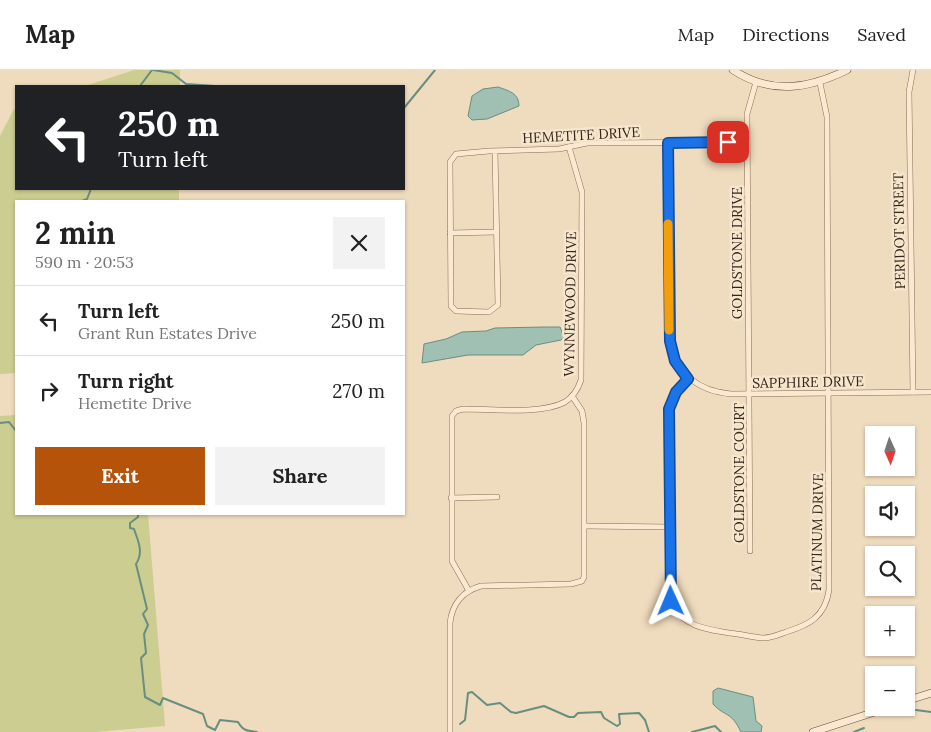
<!DOCTYPE html>
<html lang="en">
<head>
<meta charset="utf-8">
<style>
  :root { --surface:#fff; --page:#f2f2f2; --text:#222; --muted:#767676; --line:#e0e0e0; --accent:#b45309 }
  body { margin:0; font-family:Lora,serif; background:var(--page); color:var(--text); height:100vh; display:flex; flex-direction:column; font-size:19px; white-space:nowrap }
  * { box-sizing:border-box; margin:0 }
  p { font-size:16px; color:var(--muted) }
  .icon { flex:none; width:28px; height:28px; fill:none; stroke:currentColor; stroke-width:2; stroke-linecap:round; stroke-linejoin:round }
  .map { position:relative; flex:1; overflow:hidden }
  .side { position:absolute; left:15px; top:130px; width:390px; height:315px; display:flex; flex-direction:column; background:var(--surface); border-radius:0px; box-shadow:0 1px 4px #0004 }
  .side>* { flex:none }
  .hud { position:absolute; left:15px; top:15px; width:390px; height:105px; border-radius:0px; box-shadow:0 1px 4px #0004; background:#202124; color:#fff; overflow:hidden }
  .needle { width:32px; rotate:177deg }
  .fabs { position:absolute; left:865px; top:356px; display:grid; gap:10px }
  .fabs a { display:grid; place-items:center; width:50px; height:50px; border-radius:0px; background:var(--surface); box-shadow:0 1px 4px #0004; font-size:25px }
  .pin { position:absolute; display:grid; place-items:center; width:42px; height:42px; color:#fff; margin:-21px; border-radius:10px; box-shadow:0 2px 8px #0006 }
  .me { position:absolute; width:55px; margin:-28px; rotate:359deg; stroke-linejoin:round; filter:drop-shadow(0 0 4px #0008) }
  .turn { display:flex; align-items:center; gap:18px; height:105px; padding:0 20px; font-size:22px }
  .turn .icon { width:65px; height:65px; stroke-width:2.5 }
  .turn b { display:block; font-size:35px; line-height:42px }
  .round { display:grid; place-items:center; flex:none; width:52px; height:52px; border-radius:0px; background:var(--page) }
  .head { display:flex; align-items:center; justify-content:space-between; height:85px; padding:0 20px }
  h1 { font-size:30px; font-weight:800; line-height:38px }
  .primary-button { display:flex; gap:10px; margin-top:auto; padding:10px 20px }
  .primary-button a { flex:1; height:58px; border-radius:0px; background:var(--accent); color:#fff; font-size:20px; font-weight:800; line-height:58px; text-align:center }
  .primary-button a+a { background:var(--page); color:var(--text) }
  ul { padding:0; list-style:none }
  li { display:flex; align-items:center; gap:15px; height:70px; padding:0 20px; border-top:1px solid var(--line) }
  li div { flex:1 }
  li b { display:block; font-size:19px }
  li em { font-style:normal }
  header { display:flex; align-items:center; gap:30px; box-sizing:border-box; height:70px; padding:0 25px; background:var(--surface); border-bottom:1px solid var(--line) }
  header strong { font-size:24px }
  nav { display:flex; gap:28px; margin-inline-start:auto; font-size:18px }
  .map>svg:first-child { display:block }
  .green { fill:#cccd91 }
  .water { fill:#a1c0b4; stroke:#688e81 }
  .lines { fill:none; stroke-linecap:round; stroke-linejoin:round }
  .stream { stroke:#688e81; stroke-width:2 }
  .street-casing { stroke:#876b56; stroke-width:6 }
  .secondary-casing { stroke:#694c39; stroke-width:8 }
  .street { stroke:#fae9d0; stroke-width:5 }
  .secondary { stroke:#fae9d0; stroke-width:7 }
  .route-casing { stroke:#114b97; stroke-width:12 }
  .route { stroke:#1a73e8; stroke-width:9 }
  .slow { stroke:#f59e0b; stroke-width:9 }
  .labels { text-anchor:middle; stroke-width:5; stroke-linejoin:round; paint-order:stroke }
  .street-label { font-size:14px; fill:#36251b; stroke:#f6e6cd }
</style>
</head>
<body>
<header>
<strong>Map</strong>
<nav><a>Map</a><a>Directions</a><a>Saved</a></nav>
</header>
<div class="map">
<svg width="931" height="662" viewBox="0 0 931 662">
  <rect width="100%" height="100%" fill="#efdbbd"/>
  <g class="green">
    <polygon points="134,0 180,0 180,16 85,16"/>
    <polygon points="14,39 16,39 16,119 179,119 179,131 16,131 16,303 0,304 0,66"/>
    <polygon points="16,345 16,444 148,444 165,656 95,662 0,662 0,346"/>
  </g>
  <g class="water">
    <path d="M498,17C509,21 519,23 519,36L487,49L472,50L468,46L472,26L483,19Z"/>
    <polygon points="545,257 560,257 564,267 561,270 536,275 523,285 468,285 422,293 424,274 446,269 462,262 486,261 495,258"/>
    <path d="M718,618L753,627L756,651L762,656L761,662H741C731,641 725,647 713,634V621Z"/>
  </g>
  <g class="lines">
    <g class="stream">
      <polyline points="153,0 172,3 186,14 215,16"/>
      <polyline points="140,16 152,0"/>
      <polyline points="404,38 435,0"/>
      <polyline points="82,131 87,129 91,119"/>
      <polyline points="0,353 9,352 16,361"/>
      <path d="M138,444V447L130,453V458L134,459C138,471 144,482 136,494L147,539L143,544L148,555L144,564L146,583L141,588L145,627L160,635L163,628L203,644L207,656L215,660L220,650L238,652C243,661 248,661 257,662"/>
      <polyline points="916,640 931,642"/>
      <polyline points="460,654 465,650 468,623 472,622 487,635 500,633 511,642 516,643 544,636 569,647 574,647 578,643 601,642 604,648 617,656 620,654 619,644 639,643 645,650 649,662"/>
      <polyline points="692,662 715,656 721,662"/>
      <polyline points="854,662 864,658"/>
    </g>
    <g class="street-casing">
      <g id="street">
        <path d="M668,73L670,271C677,304 697,321 731,324L931,322"/>
        <polyline points="495,81 498,235 489,242 456,241 451,236 450,92 456,84 489,81 559,79 587,73 747,72"/>
        <polyline points="450,163 496,162"/>
        <path d="M688,309L676,322L669,339L672,535C685,557 706,559 729,563C740,564 752,567 763,568C771,568 778,565 786,562C809,555 825,547 829,520L827,47L820,13"/>
        <polyline points="913,322 909,22 913,0"/>
        <polyline points="451,428 497,427"/>
        <polyline points="585,456 670,457"/>
        <polyline points="750,481 747,44 756,12"/>
        <path d="M469,521L452,491V346L456,341L463,339C491,339 541,345 565,332C573,327 578,319 581,310L582,122L569,77"/>
        <path d="M450,662V553C452,534 463,521 481,516L571,514L582,511L584,507V353L582,341L572,326"/>
      </g>
    </g>
    <g class="secondary-casing">
      <g id="secondary">
        <path d="M733,0C771,25 808,19 847,0"/>
        <polyline points="906,631 931,623"/>
        <polyline points="813,662 887,638"/>
      </g>
    </g>
    <use href="#street" class="street"/>
    <use href="#secondary" class="secondary"/>
  </g>
  <g class="lines">
    <g class="route-casing">
      <polyline id="route" points="671,531 669,339 676,322 688,309 675,291 670,271 668,73 728,72"/>
    </g>
    <use href="#route" class="route"/>
    <polyline class="slow" points="668,154 669,260"/>
  </g>
  <g class="labels">
    <g class="street-label">
      <text transform="translate(581 65) rotate(-3)" y="5">HEMETITE DRIVE</text>
      <text transform="translate(899 161) rotate(-91)" y="5">PERIDOT STREET</text>
      <text transform="translate(737 183) rotate(-90)" y="5">GOLDSTONE DRIVE</text>
      <text transform="translate(570 234) rotate(-89)" y="5">WYNNEWOOD DRIVE</text>
      <text transform="translate(808 312) rotate(-1)" y="5">SAPPHIRE DRIVE</text>
      <text transform="translate(739 403) rotate(-90)" y="5">GOLDSTONE COURT</text>
      <text transform="translate(817 462) rotate(-89)" y="5">PLATINUM DRIVE</text>
    </g>
  </g>
</svg>
<div class="fabs">
<a><svg class="needle" viewBox="-14 -14 28 28"><path d="M0-13l5 13h-10z" fill="#e53935"/><path d="M0 13l5-13h-10z" fill="#767676"/></svg></a>
<a><svg class="icon" aria-label="sound" viewBox="0 0 24 24"><path d="M4 9h4l5-4v14l-5-4H4zM17 9q2 3 0 6"/></svg></a>
<a><svg class="icon" aria-label="search" viewBox="0 0 24 24"><circle cx="10" cy="10" r="6"/><path d="M15 15l6 6"/></svg></a>
<a>+</a>
<a>−</a>
</div>
<div class="pin" style="left:728px;top:72px;background:#d93025"><svg class="icon" aria-label="arrive" viewBox="0 0 24 24"><path d="M6 21V4h12l-3 4 3 4H6"/></svg></div>
<svg class="me" style="left:671px;top:531px" viewBox="-20 -20 40 40"><path d="M0-17L14 15 0 8-14 15z" fill="#1a73e8" stroke="#fff" stroke-width="4"/></svg>
<div class="hud">
<div class="turn"><svg class="icon" aria-label="left" viewBox="0 0 24 24"><path d="M17 20v-9H6M10 6l-5 5 5 5"/></svg><div><b>250 m</b>Turn left</div></div>
</div>
<section class="side">
<div class="head"><div><h1>2 min</h1><p>590 m · 20:53</p></div><a class="round"><svg class="icon" aria-label="close" viewBox="0 0 24 24"><path d="M6 6l12 12M18 6L6 18"/></svg></a></div>
<ul>
<li><svg class="icon" aria-label="left" viewBox="0 0 24 24"><path d="M17 20v-9H6M10 6l-5 5 5 5"/></svg><div><b>Turn left</b><p>Grant Run Estates Drive</p></div><em>250 m</em></li>
<li><svg class="icon" aria-label="right" viewBox="0 0 24 24"><path d="M7 20v-9h11M14 6l5 5-5 5"/></svg><div><b>Turn right</b><p>Hemetite Drive</p></div><em>270 m</em></li>
</ul>
<div class="primary-button"><a>Exit</a><a>Share</a></div>
</section>
</div>
</body>
</html>
